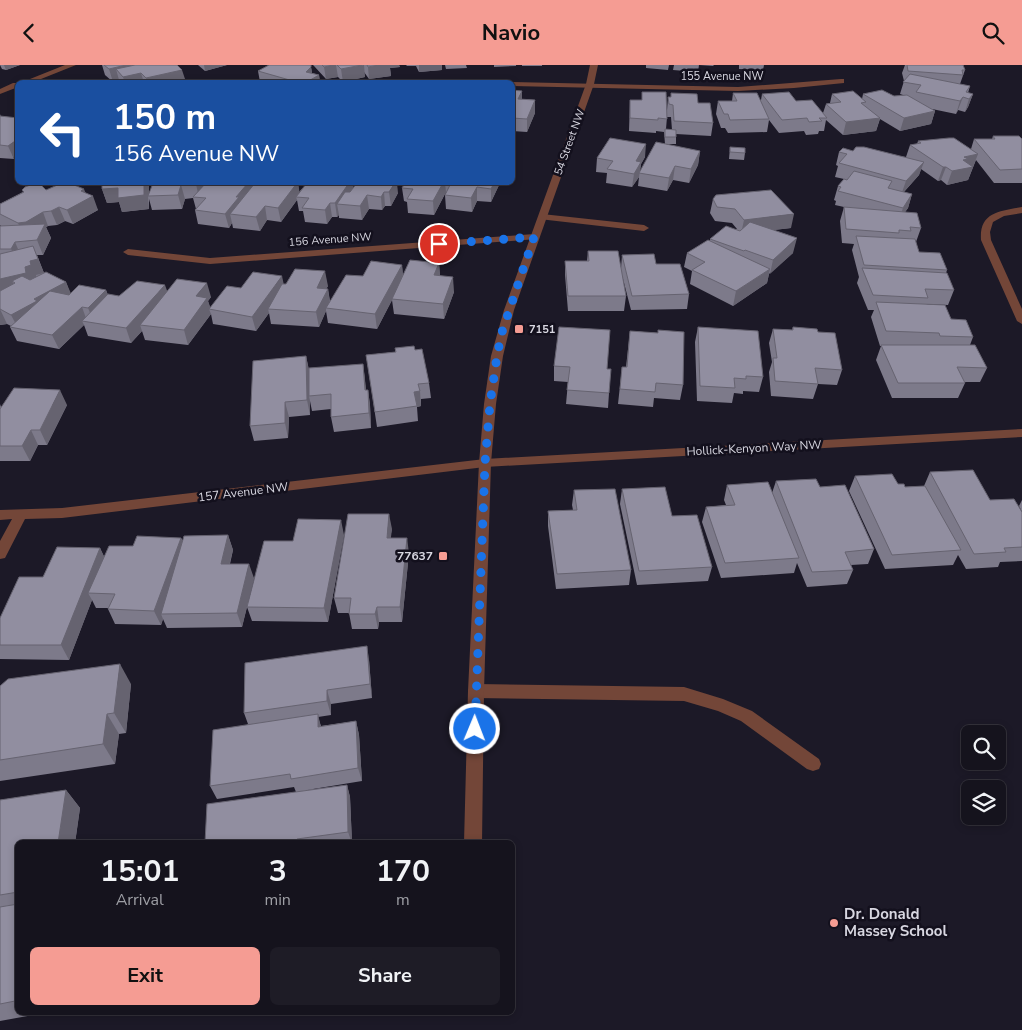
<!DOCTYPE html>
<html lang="en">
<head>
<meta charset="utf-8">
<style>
  :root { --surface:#15131d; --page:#1e1c26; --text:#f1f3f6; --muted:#9d9ea4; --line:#34323b; --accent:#f59c93 }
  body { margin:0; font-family:"Nunito Sans",sans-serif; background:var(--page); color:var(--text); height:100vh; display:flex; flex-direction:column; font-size:19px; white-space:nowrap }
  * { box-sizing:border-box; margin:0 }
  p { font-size:16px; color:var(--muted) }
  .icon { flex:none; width:28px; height:28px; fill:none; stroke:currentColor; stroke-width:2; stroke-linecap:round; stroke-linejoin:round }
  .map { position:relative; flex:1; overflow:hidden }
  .details { position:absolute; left:15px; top:775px; width:500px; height:175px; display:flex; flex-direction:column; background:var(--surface); border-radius:8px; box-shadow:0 2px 8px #0003,0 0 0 1px var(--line) }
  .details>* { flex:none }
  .top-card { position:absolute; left:15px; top:15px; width:500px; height:105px; border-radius:8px; box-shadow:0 2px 8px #0003,0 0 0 1px var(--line); background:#1a4fa0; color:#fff; overflow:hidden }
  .buttons { position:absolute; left:961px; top:660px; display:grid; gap:10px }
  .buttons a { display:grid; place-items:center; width:45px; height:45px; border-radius:8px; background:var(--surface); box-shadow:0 2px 8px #0003,0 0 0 1px var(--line); font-size:25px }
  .pin { position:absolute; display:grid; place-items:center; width:42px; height:42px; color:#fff; margin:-21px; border:2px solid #fff; border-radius:50%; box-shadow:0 1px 5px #0007 }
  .me { position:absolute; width:55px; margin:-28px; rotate:1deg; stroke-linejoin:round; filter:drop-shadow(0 0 4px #0008) }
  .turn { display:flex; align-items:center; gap:18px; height:105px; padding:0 15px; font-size:22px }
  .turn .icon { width:65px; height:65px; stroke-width:2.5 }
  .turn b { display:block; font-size:35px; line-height:42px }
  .eta { display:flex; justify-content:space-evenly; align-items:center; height:85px; text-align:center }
  .eta b { font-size:30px; font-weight:700; line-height:35px }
  .button { display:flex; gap:10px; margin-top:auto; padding:10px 15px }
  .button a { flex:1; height:58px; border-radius:8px; background:var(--accent); color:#111; font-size:20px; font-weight:700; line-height:58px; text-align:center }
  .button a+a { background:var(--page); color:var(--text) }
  header { display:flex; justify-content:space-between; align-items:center; height:65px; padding:0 15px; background:var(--accent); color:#111; font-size:22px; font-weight:700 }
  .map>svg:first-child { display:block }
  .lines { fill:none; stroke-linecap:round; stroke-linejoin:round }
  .service { fill:#734638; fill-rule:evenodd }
  .minor { fill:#734638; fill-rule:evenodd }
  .tertiary { fill:#734638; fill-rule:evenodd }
  .wall { fill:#7d7a8a; fill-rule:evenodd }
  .shaded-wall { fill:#666370 }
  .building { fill:#918ea0; stroke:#666370 }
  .route { stroke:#1a73e8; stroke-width:9; stroke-dasharray:0 16.2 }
  .poi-dot { fill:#f59c93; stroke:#13101d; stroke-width:2 }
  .labels { text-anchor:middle; stroke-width:5; stroke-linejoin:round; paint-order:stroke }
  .far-street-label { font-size:11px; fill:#d8d7e1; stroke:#13101d }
  .far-poi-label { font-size:11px; font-weight:bold; fill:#d8d7e1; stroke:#13101d; text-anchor:start }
  .street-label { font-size:12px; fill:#d8d7e1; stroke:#13101d }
  .poi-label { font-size:12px; font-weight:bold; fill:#d8d7e1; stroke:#13101d; text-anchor:end }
  .near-poi-label { font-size:15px; font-weight:bold; fill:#d8d7e1; stroke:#13101d; text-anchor:start }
</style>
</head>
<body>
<header><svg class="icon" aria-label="back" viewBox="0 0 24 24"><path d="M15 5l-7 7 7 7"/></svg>Navio<svg class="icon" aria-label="search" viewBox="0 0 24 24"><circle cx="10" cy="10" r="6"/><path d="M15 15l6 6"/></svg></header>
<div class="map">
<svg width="1022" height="965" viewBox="0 0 1022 965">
  <rect width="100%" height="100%" fill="#1c1927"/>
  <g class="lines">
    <polygon class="service" points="476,619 684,622 723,634 752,646 819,694 821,699 819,704 813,706 807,704 741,656 718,646 684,636 476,633 470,631 468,626 470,621"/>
    <g class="minor">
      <polygon points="65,0 76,0 31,18 20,18"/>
      <polygon points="841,14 844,14 844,18 794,23 738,26 512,21 512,18 509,18 512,17 738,22"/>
      <polygon points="13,18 18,18 18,22 0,29 0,24"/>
      <path d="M1022,142V148L1004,151L993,157L990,167L991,175L1022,244V259L1017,256L981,175C979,147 1000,146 1022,142Z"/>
      <polygon points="542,149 644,160 649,163 644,166 539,154 539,150"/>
      <polygon points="534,169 537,170 537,174 210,199 128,190 123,187 128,184 210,193"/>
      <polygon points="1022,364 1022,372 485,402 62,453 25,454 5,493 0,494 0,476 12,454 0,455 0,445 62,443 485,394"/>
    </g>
    <polygon class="tertiary" points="590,0 598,0 594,19 514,245 503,291 496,339 491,398 484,626 482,778 464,778 468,626 479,398 484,339 491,291 504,245 586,19"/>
  </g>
  <g class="wall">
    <polygon points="0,0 20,0 6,5 2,4"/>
    <polygon points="102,0 177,0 186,17 120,18 119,15 113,17 105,10"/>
    <polygon points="198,0 227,0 205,6"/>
    <polygon points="313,0 399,0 400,2 390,3 391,11 369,14 364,7 365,12 343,17 338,12 326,14 314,1"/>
    <polygon points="406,0 442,0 442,5 419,7 416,1 407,1"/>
    <polygon points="445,0 466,0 467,3 446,4"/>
    <polygon points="494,0 516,0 516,1 494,2"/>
    <rect x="522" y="0" width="20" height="1"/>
    <polygon points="646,0 669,0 668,5 646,3"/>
    <polygon points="674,0 714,0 713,1 699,0 698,7 673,5"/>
    <polygon points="739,0 764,0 763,5 739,4"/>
    <polygon points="905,0 963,0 965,5 960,19 970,21 968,28 973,29 968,42 965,47 958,45 956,49 932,44 935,46 931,59 900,66 880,54 876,66 843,70 826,55 824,66 819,66 818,69 806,70 804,66 779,68 769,55 767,67 728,68 725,63 721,63 716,49 718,36 732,36 733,28 761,35 762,29 796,36 823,48 826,39 830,38 832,29 862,34 863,29 894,31 906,31 900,29 904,16 902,8"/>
    <polygon points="311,2 312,8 319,10 320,18 247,18 260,17 258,6"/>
    <polygon points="512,25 522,34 535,35 535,48 527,67 512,66"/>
    <path d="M642,27L667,45L668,32H671V28L698,38L713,58L711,71L676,69V79H665L664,67L656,66V68L629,66L630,35H642ZM667,52H671L672,65L666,64Z"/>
    <polygon points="0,49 14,94 0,93"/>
    <polygon points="993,71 1022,74 1022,118 994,118 976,95 968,115 947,120 941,115 938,116 921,104 919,110 904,127 912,129 908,143 905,147 921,163 916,177 919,187 947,205 946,208 954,225 948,240 926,239 951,254 973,272 970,280 987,303 980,317 964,317 965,318 958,333 892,333 876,295 881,281 880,281 871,252 874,245 868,245 857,218 859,212 852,185 854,179 842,178 840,156 844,142 835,140 836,136 834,135 838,121 844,114 835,112 838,101 836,100 839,87 853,86 906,92 910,80 917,79 918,76 971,84 974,74 992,74"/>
    <polygon points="730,82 745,88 744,95 729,94"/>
    <polygon points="700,86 698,100 689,118 673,115 667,126 638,121 639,112 632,122 606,118 607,108 596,107 597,93 645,92 641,99 640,106"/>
    <polygon points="102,118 149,118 149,129 153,118 204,118 203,121 206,118 298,118 299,127 307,118 353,118 353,122 398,128 391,141 385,141 382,145 369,144 362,155 339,153 339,150 337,152 332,152 327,159 305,157 303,146 299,146 297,135 281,157 267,155 260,166 233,163 232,158 229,163 198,159 195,145 196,144 193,133 185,134 182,144 152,145 149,134 149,144 122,147 119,137 107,138 102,124"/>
    <polygon points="405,118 500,118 491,137 477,136 472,147 446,144 445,130 447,128 446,127 434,150 408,148 407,137 404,136 402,123"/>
    <polygon points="22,125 46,125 86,128 98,145 73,159 65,156 57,160 48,161 46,162 51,173 43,190 37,190 44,208 66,217 70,228 106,225 108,230 119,231 167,226 211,232 208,236 210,243 241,223 284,219 328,221 326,224 328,224 330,236 363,211 402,200 403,211 439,198 440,211 454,227 444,254 394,249 392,235 377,264 328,258 326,246 319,262 271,259 269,248 256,266 213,259 211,249 188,280 145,275 142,266 131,278 88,271 84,260 59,284 17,276 10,262 11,261 7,259 0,260 0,161 1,161 0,160 0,139 23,127"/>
    <polygon points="713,134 791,163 773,165 793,188 769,209 767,218 733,241 690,219 692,206 684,202 687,188 710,176 710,174 737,164 732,158 715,156 710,148"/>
    <polygon points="588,186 621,203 622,190 656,199 689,229 687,244 631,245 622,210 626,231 624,246 568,246 565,210 565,196 587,196"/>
    <polygon points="698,262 763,312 759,327 743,326 743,329 734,328 732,338 697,336 695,277"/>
    <polygon points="793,262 818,267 842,305 837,320 818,319 813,334 771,331 769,307 772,297 769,278 773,264 792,265"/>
    <polygon points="658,265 683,320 680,335 654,333 653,342 618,339 622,302 626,302 630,266 658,268"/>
    <polygon points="395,283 415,285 429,318 431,333 421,334 421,341 417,342 418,356 377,362 366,290 395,287"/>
    <polygon points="306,291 309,305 363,299 366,325 368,325 370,340 371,363 334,367 331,352 331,344 312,346 310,336 310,350 289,352 288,373 254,376 250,361"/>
    <polygon points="554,301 607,304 609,328 608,343 566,339 568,317 554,316"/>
    <polygon points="0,339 1,342 67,340 47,380 38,380 30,396 0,396"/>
    <polygon points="930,407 990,435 1022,447 1022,496 1000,497 998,502 966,504 958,490 953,500 885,504 849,426 855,411 898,419 905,422 924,421"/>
    <polygon points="776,416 820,422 874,484 868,499 851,500 853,505 847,519 807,522 797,498 794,508 721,513 702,457 706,442 726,440 724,435 727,420 772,428"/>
    <polygon points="622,424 672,451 712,502 708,516 637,520 620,439"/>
    <polygon points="574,425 631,505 629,520 556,524 548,461 548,446 573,445 572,440"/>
    <polygon points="1022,435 1022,447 1019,441"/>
    <polygon points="392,464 390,473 409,488 402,557 379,557 378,564 352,564 349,548 338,548 334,533"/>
    <polygon points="228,470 233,485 230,499 254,513 248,537 293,476 344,470 328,557 252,556 247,542 242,562 167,563 163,554 161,560 115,559 108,544 108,543 96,543 92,535 69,595 0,594 0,553 43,512 100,483 104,492 133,481 181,473 183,476"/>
    <polygon points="369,595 372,633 331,639 331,650 318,652 321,661 356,656 359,670 362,716 307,725 347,720 350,732 352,778 205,778 296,727 294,722 217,734 210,721 248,659 244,648"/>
    <polygon points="131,619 126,668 119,669 115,699 0,716 0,621"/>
    <polygon points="66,725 80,743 75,778 18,778 18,948 33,948 33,950 0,956 0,735"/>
  </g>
  <g class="shaded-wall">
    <polygon points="4,0 20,0 6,5"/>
    <polygon points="126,0 166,0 141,8 144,18 125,18 123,12 116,4 119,15 113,17 109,4"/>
    <polygon points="204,0 227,0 205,6"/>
    <polygon points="333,0 336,0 338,12 326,14 324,2"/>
    <polygon points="364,0 365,12 343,17 341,4"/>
    <polygon points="379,0 399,0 400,2 390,3 391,11 369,14 368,2"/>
    <polygon points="419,0 442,0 442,5 419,7"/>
    <polygon points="311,2 313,13 319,10 320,18 305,18 306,7"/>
    <polygon points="182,5 186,17 148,18 146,13"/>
    <polygon points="522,26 522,39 518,34"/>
    <polygon points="973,29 968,42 965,47 969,34"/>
    <polygon points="963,32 958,45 956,49 960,36"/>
    <polygon points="535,35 535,48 527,67 527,54"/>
    <polygon points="935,46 931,59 900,66 904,53"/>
    <polygon points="880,53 876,66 843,70 846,57"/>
    <polygon points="18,74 18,91 14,94 8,81"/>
    <polygon points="646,79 645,92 641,99 639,112 632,122 636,96"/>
    <polygon points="700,86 698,100 689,118 691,104"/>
    <polygon points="978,89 968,115 947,120 952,106 964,92"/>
    <polygon points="924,97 919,110 901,130 906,116"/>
    <polygon points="675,101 673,115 667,126 669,113"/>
    <polygon points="943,102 946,102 941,115 938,116"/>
    <polygon points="144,118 149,118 149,131 148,131 149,144 122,147 119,137 107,138 102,124"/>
    <polygon points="196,118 204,118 199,133 196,119"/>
    <polygon points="248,118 259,118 230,149 232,158 229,163 225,149 236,132"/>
    <polygon points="297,118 298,118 300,130 296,132 297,135 281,157 278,143"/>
    <polygon points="349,118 353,118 354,126 337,139 339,150 337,152 335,138"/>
    <polygon points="395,118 397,118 398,128 391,141 389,127"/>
    <polygon points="443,118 445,118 446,127 434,150 433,136"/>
    <polygon points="494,118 500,118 491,137 491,124"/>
    <polygon points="181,120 185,134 182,144 178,130"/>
    <polygon points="477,122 477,136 472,147 471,133"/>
    <polygon points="84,124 88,134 93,131 98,145 73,159 67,145 81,126"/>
    <polygon points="384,127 385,141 382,145 381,132"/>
    <polygon points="912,129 908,143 898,157 903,143"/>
    <polygon points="367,130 369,144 362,155 360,141"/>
    <polygon points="330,138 332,152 327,159 325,145"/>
    <polygon points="265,141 267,155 260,166 256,152"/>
    <polygon points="59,142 65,156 57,160 51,146"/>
    <polygon points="43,147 48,161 46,162 51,173 43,190 37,175 24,172 18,158"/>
    <polygon points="794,149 791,163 741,169 744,155"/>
    <polygon points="797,173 793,188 770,209 773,195"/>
    <polygon points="15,177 21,191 18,198 11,184"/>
    <polygon points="33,181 44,208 36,210 37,215 15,218 12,216 17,226 0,230 0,214 25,202"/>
    <polygon points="439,198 440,212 434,210"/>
    <polygon points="402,200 403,214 377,264 375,249"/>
    <polygon points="770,204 767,218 733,241 736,226"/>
    <polygon points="325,206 328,221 319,237 317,223"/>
    <polygon points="282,211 285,225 268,244 269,248 256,266 252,252"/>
    <polygon points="453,212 454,227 444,254 443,239"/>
    <polygon points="66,217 72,231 18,263 11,250 34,234"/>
    <polygon points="207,218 211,232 208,236 211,244 209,244 211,249 188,280 184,265 196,231"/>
    <polygon points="165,220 170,234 140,260 142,266 131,278 126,263"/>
    <polygon points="328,224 330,238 326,243 326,246 319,262 316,247"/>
    <polygon points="106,225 112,240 94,257 88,243"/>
    <polygon points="82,242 87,256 82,256 84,260 59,284 52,270"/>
    <polygon points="0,244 7,259 0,260"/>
    <polygon points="306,291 309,306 309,331 310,336 310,350 307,335"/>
    <polygon points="363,299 365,314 367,340 365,325"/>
    <polygon points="60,325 67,340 47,380 40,365"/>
    <polygon points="368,325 370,340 371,363 369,348"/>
    <polygon points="420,326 421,341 417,342 414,327"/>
    <polygon points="285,337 289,352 288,373 285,358"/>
    <polygon points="31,365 38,380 30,396 22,381"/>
    <polygon points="389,449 392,464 389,488 387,473"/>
    <polygon points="341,455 344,470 328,557 324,543"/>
    <polygon points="228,470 233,485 226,513 221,499"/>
    <polygon points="181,473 187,487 161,549 163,554 161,560 154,546"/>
    <polygon points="407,473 409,488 402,557 400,542"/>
    <polygon points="100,483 107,497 88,528 92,535 69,595 61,580"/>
    <polygon points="249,499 254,513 242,562 237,548"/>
    <polygon points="377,542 379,557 378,564 375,549"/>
    <polygon points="367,581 369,595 372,633 370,619"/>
    <polygon points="120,599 131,619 126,668 114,648"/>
    <polygon points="327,625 331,639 331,650 327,636"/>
    <polygon points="107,649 119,669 115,699 103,679"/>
    <polygon points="318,649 321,663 318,662"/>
    <polygon points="356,656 359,670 362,716 358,703"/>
    <polygon points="347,720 350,732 352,778 348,767"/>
    <polygon points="66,725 80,743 75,778 58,778"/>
    <polygon points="18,921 18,939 15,936"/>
  </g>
  <g class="building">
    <polygon points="104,0 126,0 109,4"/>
    <polygon points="135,0 177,0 182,5 146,13 141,8 123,12 116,4"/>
    <polygon points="269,0 311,0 311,2 306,7 319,10 305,18 300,18 258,6"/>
    <polygon points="322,0 333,0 324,2"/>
    <polygon points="337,0 362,0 341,4"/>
    <polygon points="367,0 379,0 368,2"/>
    <polygon points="907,0 963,0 965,5 962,5 963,10 908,6"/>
    <polygon points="910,9 970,21 966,27 973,29 969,34 963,32 960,36 916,27 921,20 903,17"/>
    <polygon points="248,17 265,18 247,18"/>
    <polygon points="512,25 522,26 518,34 535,35 527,54 512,53"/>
    <polygon points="882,25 894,31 907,30 935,46 904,53 863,29"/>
    <polygon points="853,26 866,37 861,38 880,53 846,57 826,39 841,37 832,29"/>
    <polygon points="642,27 666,27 667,54 658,53 658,55 630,53 630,35 642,35"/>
    <polygon points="789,27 796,36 812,35 827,53 819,53 822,56 809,57 807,53 782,55 762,29"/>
    <polygon points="671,28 697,29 698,38 710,38 713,58 674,56 673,40 669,39 668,32 671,32"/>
    <polygon points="733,28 757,28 769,54 730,55 728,49 724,49 718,36 737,36"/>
    <polygon points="0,51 18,53 18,58 16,59 18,60 18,74 8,81 0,80"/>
    <polygon points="665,64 676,65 676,72 665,72"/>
    <polygon points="993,71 1019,71 1022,74 1022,104 1000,105 974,74 995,74"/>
    <polygon points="610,73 646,79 636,96 641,97 634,109 607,104 613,96 597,93"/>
    <polygon points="949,73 954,73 978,89 964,92 968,94 963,95 973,102 952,106 946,102 943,102 910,80 921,78 918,76"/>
    <polygon points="656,77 700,86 691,104 675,101 669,113 639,108"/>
    <polygon points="730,82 745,83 745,88 730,87"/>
    <polygon points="856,82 864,82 924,97 906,116 839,98 847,89 839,87 843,83 853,86"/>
    <polygon points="854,106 892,116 888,123 912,129 903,143 838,126 841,122 838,121 844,114 847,115"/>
    <polygon points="62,118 69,118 84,124 81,126 93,131 67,145 59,142 51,146 43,147 26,157 18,158 0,149 0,139 24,127 22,125 25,122 33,119 40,119 46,125"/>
    <polygon points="102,118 144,118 144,130 118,133 118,123 102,124"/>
    <polygon points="153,118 196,118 196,119 181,120 178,130 148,131"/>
    <polygon points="206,118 248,118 236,132 239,132 225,149 195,145 206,133 193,132"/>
    <polygon points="255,118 297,118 278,143 265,141 256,152 230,149"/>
    <polygon points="307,118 349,118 335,138 330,138 325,145 302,143 309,133 296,132"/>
    <polygon points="357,118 395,118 389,127 384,127 381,132 367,130 360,141 337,139 345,127 350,127"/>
    <polygon points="405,118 443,118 433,136 407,134 413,124 402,123"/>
    <polygon points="451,118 494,118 491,124 477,122 471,133 445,130"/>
    <polygon points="771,125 794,149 744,155 735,144 717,142 713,134 716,130"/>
    <polygon points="844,142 917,148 921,163 910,162 911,166 899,165 899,168 846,164"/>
    <polygon points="750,157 797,173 773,195 745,185 744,186 710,174 726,161 740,166"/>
    <polygon points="45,159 37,175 15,177 11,184 0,184 0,161"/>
    <polygon points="856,171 915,174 919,187 940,188 947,205 864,200"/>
    <polygon points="708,175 770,204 736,226 692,205 705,197 687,188"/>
    <polygon points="33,181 38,194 30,196 31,200 25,202 26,208 0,214 0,189"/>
    <polygon points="588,186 618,186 626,231 568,231 565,196 589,196"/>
    <polygon points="654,189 656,199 680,199 689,229 632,231 622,190"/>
    <polygon points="410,195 439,198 434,210 453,212 443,239 392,234"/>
    <polygon points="371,196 402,200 375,249 326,243 346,210 363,211"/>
    <polygon points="862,203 947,208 954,225 925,224 928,233 873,230"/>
    <polygon points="295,204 325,206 317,223 328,224 316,247 268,244 282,219 286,219"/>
    <polygon points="46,207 66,217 34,234 37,236 11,250 0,244 0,226 15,218 12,216 22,211 30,215"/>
    <polygon points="253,207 282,211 252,252 209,244 227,221 241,223"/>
    <polygon points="177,214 207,218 196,231 207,233 184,265 140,260"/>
    <polygon points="137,216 165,220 126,263 82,256 108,229 119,231"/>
    <polygon points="79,220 106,225 88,243 82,242 52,270 10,262 50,226 69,230"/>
    <polygon points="876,237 945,240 951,254 966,255 973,272 940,271 939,268 886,266"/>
    <polygon points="559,262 610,265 607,304 611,304 609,328 567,325 570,302 554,301"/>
    <polygon points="698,262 758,266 763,312 746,311 746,314 734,313 735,323 700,321"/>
    <polygon points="793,262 817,264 818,267 835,268 842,305 815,303 818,319 775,316 773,293 777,293 773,264 793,265"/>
    <polygon points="658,265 684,267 683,320 656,318 655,327 620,324 622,302 627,302 630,266 658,268"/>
    <polygon points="881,280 975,280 987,303 957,302 965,318 898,318"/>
    <polygon points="414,281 415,285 422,284 429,318 418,319 420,326 414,327 417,341 375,347 366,290 396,287 395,283"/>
    <polygon points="306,291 307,335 285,337 285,358 250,361 253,296"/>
    <polygon points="363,299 365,325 368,325 369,348 331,352 331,329 309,331 309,303"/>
    <polygon points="14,323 60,325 40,365 31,365 22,381 0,381 0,344"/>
    <polygon points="973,405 990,435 1014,434 1022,447 1022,482 1004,483 1006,487 974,489 930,407"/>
    <polygon points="892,409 898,419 904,419 905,422 925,421 961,485 892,490 855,411"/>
    <polygon points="816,414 820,422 845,420 874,484 845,487 853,505 812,507 776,416"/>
    <polygon points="768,417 799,493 725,498 706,442 735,440 727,420"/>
    <polygon points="665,422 672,451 697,450 712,502 639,506 622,424"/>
    <polygon points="615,424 631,505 557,509 548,446 577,445 574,425"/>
    <polygon points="348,449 389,449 387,473 407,473 400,542 377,542 375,549 349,549 351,533 334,533"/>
    <polygon points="298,454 341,455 324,543 247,542 264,476 293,476"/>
    <polygon points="228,470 221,499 249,499 237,548 161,549 184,471"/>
    <polygon points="137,471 181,473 154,546 108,544 115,529 88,528 109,481 133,481"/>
    <polygon points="57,482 100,483 61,580 0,580 0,553 19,512 43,512"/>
    <polygon points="367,581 370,619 327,625 327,636 244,648 245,598"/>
    <polygon points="120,599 114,648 107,649 103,679 0,695 0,621 8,614"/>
    <polygon points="318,649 318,662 356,656 358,703 291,714 290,709 210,721 213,665"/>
    <polygon points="347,720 348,767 297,774 297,778 205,778 207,739"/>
    <polygon points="66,725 58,778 18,778 18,827 0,830 0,735"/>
    <polygon points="18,839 18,921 15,936 0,939 0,842"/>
  </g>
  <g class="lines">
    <polyline class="route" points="439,179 534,172 502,267 497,291 490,339 485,398 475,664"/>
  </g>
  <g class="poi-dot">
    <rect x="514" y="259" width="10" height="10" rx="2.5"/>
    <rect x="438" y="486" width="10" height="10" rx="2.5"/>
    <circle cx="834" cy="858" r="5"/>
  </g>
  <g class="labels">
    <g class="far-street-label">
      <text x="722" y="15">155 Avenue NW</text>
      <text transform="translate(569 77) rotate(-70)" y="4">54 Street NW</text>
      <text transform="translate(330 174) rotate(-4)" y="4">156 Avenue NW</text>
    </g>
    <g class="far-poi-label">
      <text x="529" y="268">7151</text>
    </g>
    <g class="street-label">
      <text transform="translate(754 383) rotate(-3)" y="4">Hollick-Kenyon Way NW</text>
      <text transform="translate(243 427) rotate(-7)" y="4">157 Avenue NW</text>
    </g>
    <g class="poi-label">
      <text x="433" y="495">77637</text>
    </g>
    <g class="near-poi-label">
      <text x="844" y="854">Dr. Donald<tspan x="844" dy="17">Massey School</tspan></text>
    </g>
  </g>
</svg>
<div class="buttons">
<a><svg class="icon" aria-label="search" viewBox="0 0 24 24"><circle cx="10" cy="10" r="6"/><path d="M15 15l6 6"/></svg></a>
<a><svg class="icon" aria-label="layers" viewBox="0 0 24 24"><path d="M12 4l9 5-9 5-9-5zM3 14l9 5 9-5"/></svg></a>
</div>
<div class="pin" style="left:439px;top:179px;background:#d93025"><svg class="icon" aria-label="arrive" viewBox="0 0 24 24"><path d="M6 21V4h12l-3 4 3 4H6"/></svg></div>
<svg class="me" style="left:475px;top:664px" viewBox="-20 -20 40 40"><circle r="17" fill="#1a73e8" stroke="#fff" stroke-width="3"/><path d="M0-11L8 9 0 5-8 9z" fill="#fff"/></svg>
<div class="top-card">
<div class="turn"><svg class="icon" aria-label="left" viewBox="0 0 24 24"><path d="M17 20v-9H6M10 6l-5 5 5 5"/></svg><div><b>150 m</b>156 Avenue NW</div></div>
</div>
<section class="details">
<div class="eta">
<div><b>15:01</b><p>Arrival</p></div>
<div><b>3</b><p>min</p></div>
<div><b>170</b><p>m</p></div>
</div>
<div class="button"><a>Exit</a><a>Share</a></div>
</section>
</div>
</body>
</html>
